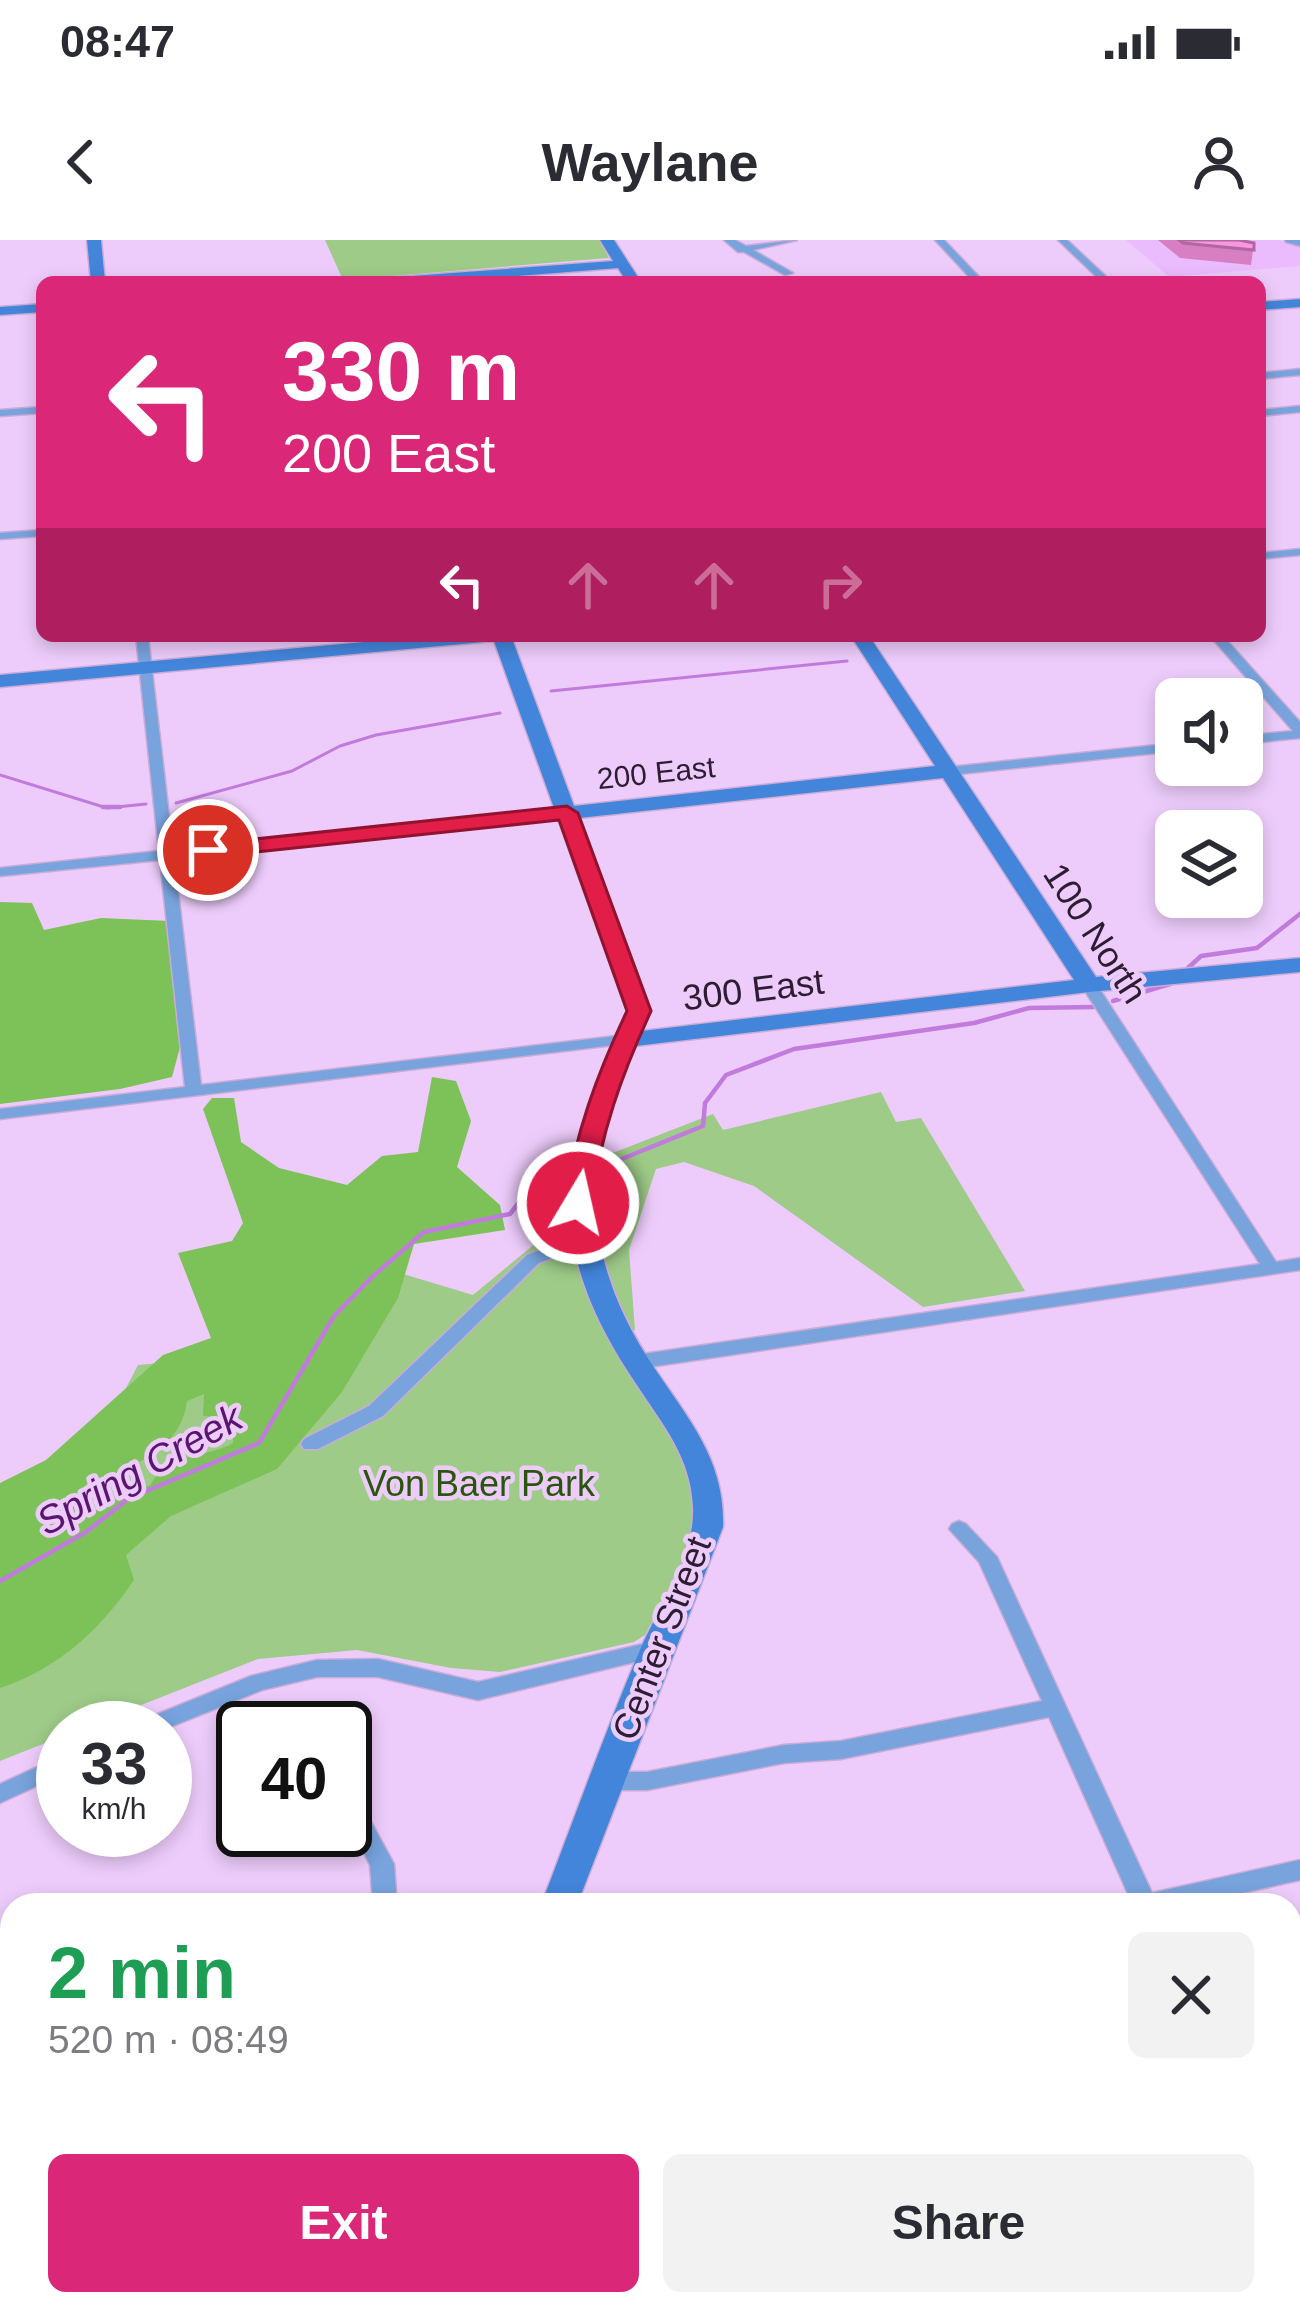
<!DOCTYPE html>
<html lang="en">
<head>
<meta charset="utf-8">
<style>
  :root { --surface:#fff; --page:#f2f2f3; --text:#2b2b33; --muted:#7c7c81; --accent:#db2777 }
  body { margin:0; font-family:Helvetica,sans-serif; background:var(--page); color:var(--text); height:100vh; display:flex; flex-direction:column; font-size:45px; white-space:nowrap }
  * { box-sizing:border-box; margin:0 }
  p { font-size:39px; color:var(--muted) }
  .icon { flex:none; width:66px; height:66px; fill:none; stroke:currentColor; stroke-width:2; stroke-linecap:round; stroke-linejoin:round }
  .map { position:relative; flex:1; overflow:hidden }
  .panel { position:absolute; left:0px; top:1653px; width:1302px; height:423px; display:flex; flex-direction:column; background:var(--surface); border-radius:36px 36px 0 0; box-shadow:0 6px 18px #0003 }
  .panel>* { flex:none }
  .hud { position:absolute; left:36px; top:36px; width:1230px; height:366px; border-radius:18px; box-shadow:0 6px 18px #0003; background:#db2777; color:#fff; overflow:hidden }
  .fabs { position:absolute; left:1155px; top:438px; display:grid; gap:24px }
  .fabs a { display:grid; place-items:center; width:108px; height:108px; border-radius:18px; background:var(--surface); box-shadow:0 6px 18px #0003; font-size:60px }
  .speed { position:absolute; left:36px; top:1461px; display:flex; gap:24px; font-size:60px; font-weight:700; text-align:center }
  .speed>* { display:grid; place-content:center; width:156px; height:156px; border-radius:50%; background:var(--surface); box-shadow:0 6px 18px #0003; line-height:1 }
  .speed small { font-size:30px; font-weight:400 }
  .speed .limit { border:6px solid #111; border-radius:18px; background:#fff; color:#111 }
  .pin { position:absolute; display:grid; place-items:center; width:102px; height:102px; color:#fff; margin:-51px; border:6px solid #fff; border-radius:50%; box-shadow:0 3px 12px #0007 }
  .me { position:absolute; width:132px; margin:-66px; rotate:9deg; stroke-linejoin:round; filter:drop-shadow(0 0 9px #0008) }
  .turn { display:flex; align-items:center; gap:42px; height:252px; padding:0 48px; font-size:54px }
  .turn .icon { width:156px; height:156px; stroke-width:2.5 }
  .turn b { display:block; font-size:84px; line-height:102px }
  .lanes { display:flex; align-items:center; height:114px; padding:0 48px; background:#0003; justify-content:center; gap:60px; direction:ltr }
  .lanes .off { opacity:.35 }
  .round { display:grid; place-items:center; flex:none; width:126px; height:126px; border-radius:18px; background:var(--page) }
  .headline { display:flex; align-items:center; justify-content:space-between; height:204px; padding:0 48px }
  h1 { font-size:72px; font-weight:600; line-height:90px; color:#1e9e55 }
  .action { display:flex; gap:24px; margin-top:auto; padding:24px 48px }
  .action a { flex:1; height:138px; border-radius:18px; background:var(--accent); color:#fff; font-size:48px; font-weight:600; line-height:138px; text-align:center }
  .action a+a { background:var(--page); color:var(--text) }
  .status { display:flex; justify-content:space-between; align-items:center; height:84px; padding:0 60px; background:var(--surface); direction:ltr }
  .status svg { height:33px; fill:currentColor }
  header { display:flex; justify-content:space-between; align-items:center; height:156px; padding:0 48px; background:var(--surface); font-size:54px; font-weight:600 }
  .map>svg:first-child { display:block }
  .built { fill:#eabcfd }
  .green { fill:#9ecb88 }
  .forest { fill:#7dc259; fill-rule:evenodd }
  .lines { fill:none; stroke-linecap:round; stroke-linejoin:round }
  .stream-far1 { stroke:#c17bdd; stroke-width:3 }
  .stream { stroke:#c17bdd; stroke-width:4.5 }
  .street-casing { stroke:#caacd7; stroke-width:3 }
  .secondary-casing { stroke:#caacd7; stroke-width:3 }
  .street { fill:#78a3dd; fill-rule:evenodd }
  .secondary { fill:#4385db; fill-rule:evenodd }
  .wall { fill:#d87fc3 }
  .building { fill:#fb94e3; stroke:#b0689f; stroke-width:3 }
  .route { fill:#e11d48; stroke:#92132f; stroke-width:3 }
  .labels { text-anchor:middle; stroke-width:9; stroke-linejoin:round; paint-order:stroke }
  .far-street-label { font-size:30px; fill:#2c1d33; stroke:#edccfb }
  .street-label { font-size:36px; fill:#2c1d33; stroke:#edccfb }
  .park-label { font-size:36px; fill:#2a550c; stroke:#edccfb }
  .water-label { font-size:39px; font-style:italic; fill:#59166f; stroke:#edccfb }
</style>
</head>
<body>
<div class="status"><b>08:47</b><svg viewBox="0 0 49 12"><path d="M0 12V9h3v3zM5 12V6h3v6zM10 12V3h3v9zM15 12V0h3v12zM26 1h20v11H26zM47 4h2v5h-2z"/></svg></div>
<header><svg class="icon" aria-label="back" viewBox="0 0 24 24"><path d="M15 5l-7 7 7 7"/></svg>Waylane<svg class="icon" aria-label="person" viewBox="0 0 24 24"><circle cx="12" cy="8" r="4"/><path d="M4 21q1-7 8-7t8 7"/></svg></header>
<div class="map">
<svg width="1300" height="2074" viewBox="0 0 1300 2074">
  <rect width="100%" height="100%" fill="#edccfb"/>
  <polygon class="built" points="1126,0 1280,0 1300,6 1300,26 1169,37"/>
  <g class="green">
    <polygon points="325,0 599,0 609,18 343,40"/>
    <path d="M881,852L896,882L921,878L1025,1051L923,1067L754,946L684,922L656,929L629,1010L635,1090L609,1102C646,1158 711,1229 691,1303C682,1334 660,1366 645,1395L634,1402L500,1432L451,1428L357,1410L258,1419L83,1488H63V1496L0,1521V1252L88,1221L138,1125L227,1117L400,1033L473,1055L554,988L605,916L713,874L723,890Z"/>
  </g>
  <g class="forest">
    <polygon points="0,662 32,663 44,690 101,678 170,681 183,796 172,837 120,849 0,864"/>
    <path d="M432,837L456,841L471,881L457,927L500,965L505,990L414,1004L398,1058L342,1152L277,1229L171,1276L126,1315L134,1340C100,1390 58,1429 0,1448V1243L46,1220L163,1115L211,1098L178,1013L232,1001L243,983L203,869L212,858H234L241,902L279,928L347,945L382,916L418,912ZM204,1154L203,1176L233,1178V1203C202,1220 167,1211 150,1246L121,1244L125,1230C157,1213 182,1198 187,1161Z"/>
  </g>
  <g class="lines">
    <g class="stream-far1">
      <polyline points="551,451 847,421"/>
      <polyline points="0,535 107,568 146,564"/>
      <polyline points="176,563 292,531 340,506 376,495 500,473"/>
    </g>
    <g class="stream">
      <polyline points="103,567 120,567"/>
      <polyline points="1188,728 1201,716 1257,708 1300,674"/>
      <polyline points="1113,761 1170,744"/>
      <polyline points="597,929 703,886 705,863 726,835 794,809 974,783 1029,768 1093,767"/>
      <polyline points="0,1341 86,1292 128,1259 259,1203 334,1076 373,1036 424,992 510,974 527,952 558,938"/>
    </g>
    <g class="street-casing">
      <g id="street">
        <polygon points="724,0 735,0 746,6 797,0 753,10 793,33 785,35 744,12 738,12"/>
        <polygon points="935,0 944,0 984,42 974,42"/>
        <polygon points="1058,0 1067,0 1112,42 1102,42"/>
        <polygon points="1285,0 1300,0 1300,6 1286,2"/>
        <polygon points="1300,129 1300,135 1260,139 1260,133"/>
        <polygon points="1300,166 1300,172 1260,176 1260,170"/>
        <polygon points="42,167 42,173 0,176 0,170"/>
        <polygon points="42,290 42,296 0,299 0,293"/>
        <polygon points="1300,309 1300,315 1260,319 1260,313"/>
        <polygon points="136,396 148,396 173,610 567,569 574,573 567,577 174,618 201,845 625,795 633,800 631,803 0,879 0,869 185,847 160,620 0,636 0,628 159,611"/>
        <polygon points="1210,396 1223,396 1300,482 1300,498 1242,504 1242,496 1293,491"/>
        <polygon points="1176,503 1176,511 950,535 943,531 950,527"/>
        <polygon points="1089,740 1097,745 1276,1022 1300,1018 1300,1030 636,1129 629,1127 627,1122 629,1117 636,1115 1260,1024 1081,745"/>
        <polygon points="581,995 587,997 590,1001 587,1005 539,1023 383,1176 318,1209 304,1209 301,1204 304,1199 369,1166 527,1015"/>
        <polygon points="959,1281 966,1284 997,1317 1152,1653 1300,1620 1300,1640 1190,1665 1133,1665 1049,1477 841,1519 784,1523 647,1550 605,1550 597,1548 594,1541 597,1534 605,1532 647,1532 784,1505 841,1501 1042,1461 979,1322 949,1289 952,1284"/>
        <polygon points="656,1401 664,1403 667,1409 664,1415 478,1460 378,1437 317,1437 262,1450 165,1489 135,1488 138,1482 251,1436 317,1420 378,1419 478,1442"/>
        <polygon points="63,1515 63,1534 0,1563 0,1544"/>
        <polygon points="361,1575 369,1578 394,1624 397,1665 373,1665 370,1625 350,1585 353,1578"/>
        <polygon points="12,1938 12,1964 0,1967 0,1941"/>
        <polygon points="1300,1945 1300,1971 1290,1973 1290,1947"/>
        <polygon points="826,2064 888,2064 882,2074 821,2074"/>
      </g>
    </g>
    <g class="secondary-casing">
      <g id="secondary">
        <polygon points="87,0 101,0 105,42 91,42"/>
        <polygon points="600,0 614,0 641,42 627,42 618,28 440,42 378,42 385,38 613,21"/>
        <polygon points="1300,59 1300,67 1260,70 1260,62"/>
        <polygon points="42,64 42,72 0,75 0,67"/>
        <path d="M430,396H511L574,566L935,526L851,396H869L1096,737L1300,718V732L1089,752L635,806C580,925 581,1019 655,1129C690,1181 725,1221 723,1287L577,1665H541C574,1580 604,1494 640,1410C660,1364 695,1318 693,1267C691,1217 663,1185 637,1145C541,1003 558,918 627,771L494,401L0,447V435ZM943,538L1074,740L642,791L651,771L579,578Z"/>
        <polygon points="451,2064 491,2064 495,2074 455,2074"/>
      </g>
    </g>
    <use href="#street" class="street"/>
    <use href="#secondary" class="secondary"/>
  </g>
  <polygon class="wall" points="1158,0 1239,0 1254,3 1251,25 1180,18"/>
  <polygon class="building" points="1179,0 1239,0 1254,3 1254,10 1183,3"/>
  <path class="route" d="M567,566L578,573L651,771C622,834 600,894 592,963L578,972L565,963C575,894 597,834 627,771L559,580L208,617L197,610L208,604Z"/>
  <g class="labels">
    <g class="far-street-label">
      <text transform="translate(656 533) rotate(-6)" y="10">200 East</text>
    </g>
    <g class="street-label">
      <text transform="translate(1096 693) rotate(57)" y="13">100 North</text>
      <text transform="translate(753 749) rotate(-7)" y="13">300 East</text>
      <text transform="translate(661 1398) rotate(-69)" y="13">Center Street</text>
    </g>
    <g class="park-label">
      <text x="479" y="1256">Von Baer Park</text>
    </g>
    <g class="water-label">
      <text transform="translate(139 1229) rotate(-29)" y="14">Spring Creek</text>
    </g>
  </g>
</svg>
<div class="fabs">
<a><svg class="icon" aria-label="sound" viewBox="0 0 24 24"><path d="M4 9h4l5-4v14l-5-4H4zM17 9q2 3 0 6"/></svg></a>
<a><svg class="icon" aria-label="layers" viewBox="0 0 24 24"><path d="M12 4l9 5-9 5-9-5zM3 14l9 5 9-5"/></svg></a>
</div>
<div class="speed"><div>33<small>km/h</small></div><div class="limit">40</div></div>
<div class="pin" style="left:208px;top:610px;background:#d93025"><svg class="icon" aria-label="arrive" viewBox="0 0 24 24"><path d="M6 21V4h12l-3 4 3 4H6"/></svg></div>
<svg class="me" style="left:578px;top:963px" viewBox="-20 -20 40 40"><circle r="17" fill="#e11d48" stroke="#fff" stroke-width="3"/><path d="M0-11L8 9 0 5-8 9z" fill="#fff"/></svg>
<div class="hud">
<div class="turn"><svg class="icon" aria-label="left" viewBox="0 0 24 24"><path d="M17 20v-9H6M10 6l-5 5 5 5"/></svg><div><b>330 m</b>200 East</div></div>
<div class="lanes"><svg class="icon" aria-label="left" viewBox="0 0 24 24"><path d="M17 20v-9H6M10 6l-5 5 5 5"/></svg><svg class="icon off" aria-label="ahead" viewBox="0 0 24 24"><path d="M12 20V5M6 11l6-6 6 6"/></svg><svg class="icon off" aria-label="ahead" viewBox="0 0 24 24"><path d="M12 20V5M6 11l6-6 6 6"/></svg><svg class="icon off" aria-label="right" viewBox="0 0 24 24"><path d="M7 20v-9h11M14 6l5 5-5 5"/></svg></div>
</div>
<section class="panel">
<div class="headline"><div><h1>2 min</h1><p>520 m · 08:49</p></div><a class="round"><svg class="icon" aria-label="close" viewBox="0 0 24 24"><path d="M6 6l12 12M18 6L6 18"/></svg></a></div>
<div class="action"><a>Exit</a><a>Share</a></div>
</section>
</div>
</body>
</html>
